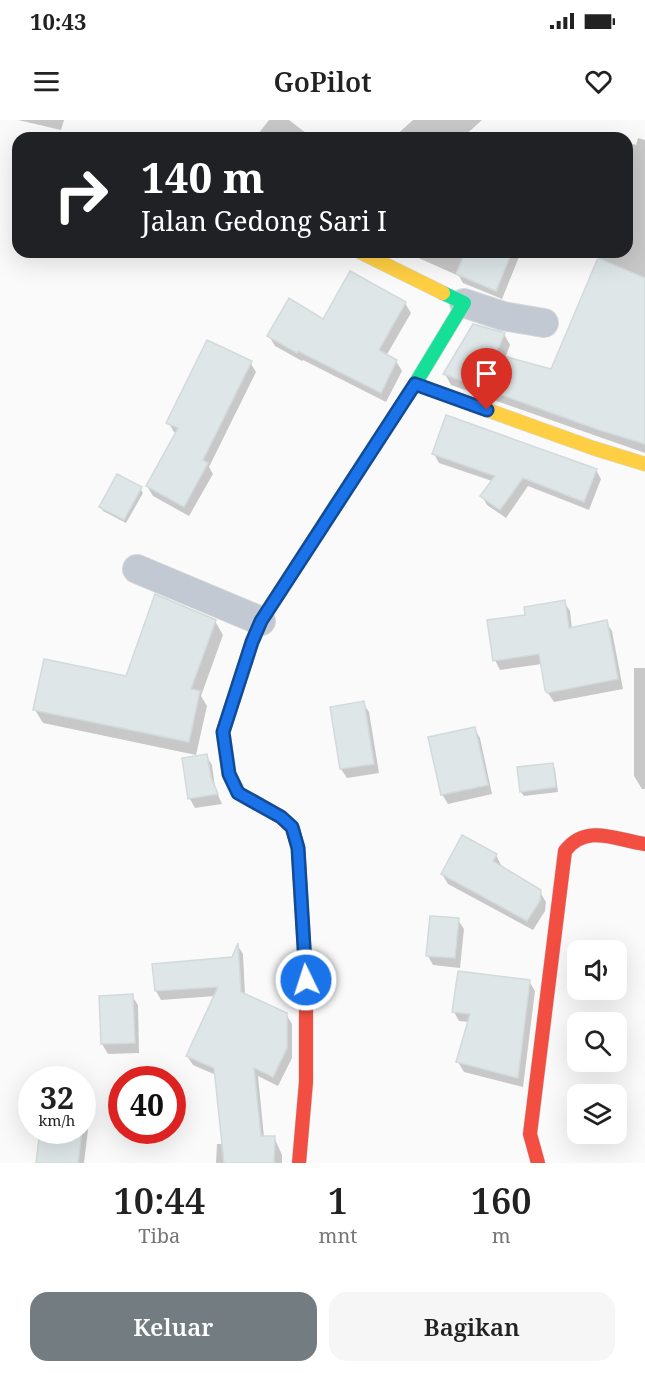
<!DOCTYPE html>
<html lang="id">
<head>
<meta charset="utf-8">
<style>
  :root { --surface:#fff; --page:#f6f6f6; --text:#222; --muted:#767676; --accent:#737c80 }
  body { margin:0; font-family:"Noto Serif",serif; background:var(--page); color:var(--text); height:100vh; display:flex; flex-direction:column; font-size:22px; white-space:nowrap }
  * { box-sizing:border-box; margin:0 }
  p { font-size:20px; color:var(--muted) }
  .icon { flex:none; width:33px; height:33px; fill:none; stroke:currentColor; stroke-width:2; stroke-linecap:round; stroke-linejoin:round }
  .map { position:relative; height:1043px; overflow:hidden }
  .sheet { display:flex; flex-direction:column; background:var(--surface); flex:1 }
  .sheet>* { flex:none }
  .banner { position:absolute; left:12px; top:12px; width:621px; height:126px; border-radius:18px; box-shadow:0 6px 24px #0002; background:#202124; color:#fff; overflow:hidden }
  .fabs { position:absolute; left:567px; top:820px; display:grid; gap:12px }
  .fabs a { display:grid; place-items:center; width:60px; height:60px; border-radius:12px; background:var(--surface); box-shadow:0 6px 24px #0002; font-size:30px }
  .speed { position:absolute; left:18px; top:946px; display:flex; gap:12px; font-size:30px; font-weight:700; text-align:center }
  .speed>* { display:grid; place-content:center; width:78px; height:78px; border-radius:50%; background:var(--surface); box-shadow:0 6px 24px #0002; line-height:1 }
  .speed small { font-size:15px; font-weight:400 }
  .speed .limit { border:9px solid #d22; background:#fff; color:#111 }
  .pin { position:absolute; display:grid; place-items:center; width:51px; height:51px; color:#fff; margin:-62px -26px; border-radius:50% 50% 50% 0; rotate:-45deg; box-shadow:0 0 6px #0007 }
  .pin .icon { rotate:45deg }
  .me { position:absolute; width:66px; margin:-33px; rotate:356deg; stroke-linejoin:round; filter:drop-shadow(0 0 4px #0008) }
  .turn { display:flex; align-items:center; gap:21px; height:126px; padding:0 30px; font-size:27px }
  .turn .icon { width:78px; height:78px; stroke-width:2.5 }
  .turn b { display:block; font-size:42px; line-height:51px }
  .eta { display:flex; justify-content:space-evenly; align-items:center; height:102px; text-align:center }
  .eta b { font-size:36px; font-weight:600; line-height:42px }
  .primary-button { display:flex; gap:12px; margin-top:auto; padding:12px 30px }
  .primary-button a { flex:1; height:69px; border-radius:18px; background:var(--accent); color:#fff; font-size:24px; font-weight:600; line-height:69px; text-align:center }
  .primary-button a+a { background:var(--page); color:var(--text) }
  .status { display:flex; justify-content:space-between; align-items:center; height:42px; padding:0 30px; background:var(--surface); direction:ltr }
  .status svg { height:16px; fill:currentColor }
  header { display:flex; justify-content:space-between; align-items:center; height:78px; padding:0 30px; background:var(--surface); font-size:27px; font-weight:600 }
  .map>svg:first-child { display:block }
  .shadow { fill:#0003 }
  .building { fill:#dee6e8; stroke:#d2dadb; stroke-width:1.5 }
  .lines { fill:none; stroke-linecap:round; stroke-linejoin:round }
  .street-casing { stroke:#d5d7d8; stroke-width:30 }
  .fast-casing { stroke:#d5d7d8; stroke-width:15 }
  .slow-casing { stroke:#d5d7d8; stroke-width:15 }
  .jam-casing { stroke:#d5d7d8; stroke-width:15 }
  .street { stroke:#c2c9d3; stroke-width:28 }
  .fast { stroke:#16e098; stroke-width:14 }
  .slow { stroke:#ffcf43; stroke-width:14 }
  .jam { stroke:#f24e42; stroke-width:14 }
  .route-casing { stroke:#114b97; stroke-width:15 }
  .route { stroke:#1a73e8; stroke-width:10 }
</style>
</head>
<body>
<div class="status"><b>10:43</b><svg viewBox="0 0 49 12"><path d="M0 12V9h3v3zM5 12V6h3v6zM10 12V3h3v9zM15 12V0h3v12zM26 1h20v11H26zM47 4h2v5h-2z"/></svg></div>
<header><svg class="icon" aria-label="menu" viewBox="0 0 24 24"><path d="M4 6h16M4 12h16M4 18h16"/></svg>GoPilot<svg class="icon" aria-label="heart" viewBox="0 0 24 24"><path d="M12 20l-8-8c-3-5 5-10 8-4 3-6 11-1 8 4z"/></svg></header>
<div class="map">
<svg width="645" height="1043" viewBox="0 0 645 1043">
  <rect width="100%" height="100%" fill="#fafafa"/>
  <g class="shadow">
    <polygon points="18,0 64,0 61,10"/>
    <polygon points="269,0 289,0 306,13 309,18 255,18"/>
    <polygon points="413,0 482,0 462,18 393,18"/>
    <polygon points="638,18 645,20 645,333 451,265 445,254 504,214 510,225 505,238 552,251 602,132 627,132 627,27 630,23 636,25"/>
    <polygon points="405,132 521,132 502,179 463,163 459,156"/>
    <polygon points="405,183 411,193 386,236 396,241 402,251 386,282 303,240 302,241 275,226 269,216 324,201"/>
    <polygon points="250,242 256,252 209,347 213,354 189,396 153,376 147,366 177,314 174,312 168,302"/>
    <polygon points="434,334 596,350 601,359 589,390 528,366 506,398 487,385 482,376 492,361 439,343"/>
    <polygon points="140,368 143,373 126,403 103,391 101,387"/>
    <polygon points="564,482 570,491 572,509 606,502 612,511 623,569 554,582 546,570 542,544 500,550 495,540 527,496"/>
    <polygon points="215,501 223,515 201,576 207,586 196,635 43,603 35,590 127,558"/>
    <polygon points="634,548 645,548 645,669 642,669 634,656"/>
    <polygon points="363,583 369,592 379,653 347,658 341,649"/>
    <polygon points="474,608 480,618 492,674 448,684 442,674"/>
    <polygon points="206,635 212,645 215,668 222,684 195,688 190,679"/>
    <polygon points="552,645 555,649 558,672 524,676 521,672"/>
    <polygon points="496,735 501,745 500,747 540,772 546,782 545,791 533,810 448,764 442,754"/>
    <polygon points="458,800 464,809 460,848 433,845 428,836"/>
    <polygon points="238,826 243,834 245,875 286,894 292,904 292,938 278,966 258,956 264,1017 274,1017 282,1035 282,1043 216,1043 217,1024 223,1024 216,955 193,945 187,936 215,876 161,880 156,871 154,845 233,839"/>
    <polygon points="529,861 535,871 523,967 464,952 458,942 469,902 459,901 454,892"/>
    <polygon points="132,876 138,885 139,933 108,934 102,924"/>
    <polygon points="82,983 90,993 84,1043 38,1043 41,1011 82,1011"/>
  </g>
  <g class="building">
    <polygon points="465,132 512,132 496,171 456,154"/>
    <polygon points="598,138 645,158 645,324 599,310 443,254 473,204 505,213 496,234 551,249"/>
    <polygon points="350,151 406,182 379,230 397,240 381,273 298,231 297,233 267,216 289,178 323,199"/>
    <polygon points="207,220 252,241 203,340 208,343 184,387 146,366 178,308 166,303"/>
    <polygon points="446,295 597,349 584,382 523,358 500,390 480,376 495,356 432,334"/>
    <polygon points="117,354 142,367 124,400 99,387"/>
    <polygon points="155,474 216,500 191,569 200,571 189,622 33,590 44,539 126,556"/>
    <polygon points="565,480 569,508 607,500 618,559 547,573 545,570 539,534 493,541 487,500 525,495 524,487"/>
    <polygon points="364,581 374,644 340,649 330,587"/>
    <polygon points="475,607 488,665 441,675 428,617"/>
    <polygon points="207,634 211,657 218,674 188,679 182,638"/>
    <polygon points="553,643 556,667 520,672 517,647"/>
    <polygon points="462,715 497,734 493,741 541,770 540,781 527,801 441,754"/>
    <polygon points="430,796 459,798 455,838 426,836"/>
    <polygon points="238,823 241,872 287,893 287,928 273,957 254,948 261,1016 275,1016 274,1043 224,1043 214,948 186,936 218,867 155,871 152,844 232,837"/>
    <polygon points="458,851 530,860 518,958 456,942 470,894 452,892"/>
    <polygon points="133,874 135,923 101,924 99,876"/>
    <polygon points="40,1011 82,1011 78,1043 36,1043"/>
  </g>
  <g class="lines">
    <g class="street-casing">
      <g id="street">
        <polyline points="464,183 503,196 544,203"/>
        <polyline points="137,449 261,501"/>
      </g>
    </g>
    <g class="fast-casing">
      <polyline id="fast" points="332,391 415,264 464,183 443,173"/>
    </g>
    <g class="slow-casing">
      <g id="slow">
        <polyline points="360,132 443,173"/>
        <polyline points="415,264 593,328 645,344"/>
        <polyline points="288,704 281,697 239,673 229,654 223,612 252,522 261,501 332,391"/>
      </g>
    </g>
    <g class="jam-casing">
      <g id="jam">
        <polyline points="288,704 292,707 298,728 306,860 306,962 299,1043"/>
        <path d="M538,1043L530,1014L565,731C586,703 616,720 645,724"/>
      </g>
    </g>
    <use href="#street" class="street"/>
    <use href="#fast" class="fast"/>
    <use href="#slow" class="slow"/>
    <use href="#jam" class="jam"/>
  </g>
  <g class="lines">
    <g class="route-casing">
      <polyline id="route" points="306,860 298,728 292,707 281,697 238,673 229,654 223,612 252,522 261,501 415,264 487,290"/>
    </g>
    <use href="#route" class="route"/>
  </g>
</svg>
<div class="fabs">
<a><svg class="icon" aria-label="sound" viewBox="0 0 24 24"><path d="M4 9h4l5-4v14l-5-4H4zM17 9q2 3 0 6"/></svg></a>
<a><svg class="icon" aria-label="search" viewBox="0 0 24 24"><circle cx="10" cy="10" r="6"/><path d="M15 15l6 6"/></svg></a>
<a><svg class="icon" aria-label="layers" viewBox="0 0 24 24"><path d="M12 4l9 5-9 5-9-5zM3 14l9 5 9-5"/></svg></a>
</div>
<div class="speed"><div>32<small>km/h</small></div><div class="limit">40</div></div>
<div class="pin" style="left:487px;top:290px;background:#d93025"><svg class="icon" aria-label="arrive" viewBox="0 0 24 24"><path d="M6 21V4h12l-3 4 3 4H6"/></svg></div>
<svg class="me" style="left:306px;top:860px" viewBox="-20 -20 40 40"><circle r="17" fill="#1a73e8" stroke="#fff" stroke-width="3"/><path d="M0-11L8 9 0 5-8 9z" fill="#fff"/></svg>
<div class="banner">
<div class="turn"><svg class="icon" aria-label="right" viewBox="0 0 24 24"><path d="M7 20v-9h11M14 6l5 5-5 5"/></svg><div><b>140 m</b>Jalan Gedong Sari I</div></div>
</div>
</div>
<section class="sheet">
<div class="eta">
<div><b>10:44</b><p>Tiba</p></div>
<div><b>1</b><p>mnt</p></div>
<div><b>160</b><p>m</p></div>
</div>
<div class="primary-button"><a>Keluar</a><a>Bagikan</a></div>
</section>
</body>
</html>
